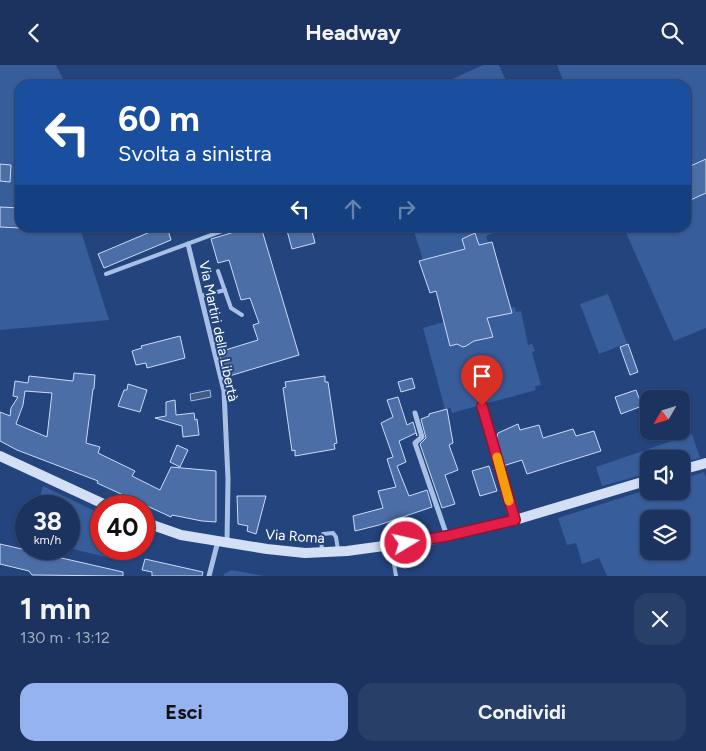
<!DOCTYPE html>
<html lang="it">
<head>
<meta charset="utf-8">
<style>
  :root { --surface:#1b335e; --page:#283f67; --text:#f1f3f6; --muted:#a0aabc; --line:#394e73; --accent:#95b2f1 }
  body { margin:0; font-family:Figtree,sans-serif; background:var(--page); color:var(--text); height:100vh; display:flex; flex-direction:column; font-size:19px; white-space:nowrap }
  * { box-sizing:border-box; margin:0 }
  p { font-size:16px; color:var(--muted) }
  .icon { flex:none; width:28px; height:28px; fill:none; stroke:currentColor; stroke-width:2; stroke-linecap:round; stroke-linejoin:round }
  .map { position:relative; height:511px; overflow:hidden }
  .details { display:flex; flex-direction:column; background:var(--surface); flex:1 }
  .details>* { flex:none }
  .top-card { position:absolute; left:15px; top:15px; width:676px; height:152px; border-radius:15px; box-shadow:0 1px 4px #0004,0 0 0 1px var(--line); background:#1a4fa0; color:#fff; overflow:hidden }
  .needle { width:32px; rotate:231deg }
  .controls { position:absolute; left:640px; top:325px; display:grid; gap:10px }
  .controls a { display:grid; place-items:center; width:50px; height:50px; border-radius:10px; background:var(--surface); box-shadow:0 1px 4px #0004,0 0 0 1px var(--line); font-size:25px }
  .speed { position:absolute; left:15px; top:430px; display:flex; gap:10px; font-size:25px; font-weight:700; text-align:center }
  .speed>* { display:grid; place-content:center; width:65px; height:65px; border-radius:50%; background:var(--surface); box-shadow:0 1px 4px #0004,0 0 0 1px var(--line); line-height:1 }
  .speed small { font-size:12px; font-weight:400 }
  .speed .limit { border:8px solid #d22; background:#fff; color:#111 }
  .pin { position:absolute; display:grid; place-items:center; width:42px; height:42px; color:#fff; margin:-51px -21px; border-radius:50% 50% 50% 0; rotate:-45deg; box-shadow:0 0 5px #0007 }
  .pin .icon { rotate:45deg }
  .me { position:absolute; width:55px; margin:-28px; rotate:81deg; stroke-linejoin:round; filter:drop-shadow(0 0 4px #0008) }
  .turn { display:flex; align-items:center; gap:18px; height:105px; padding:0 20px; font-size:22px }
  .turn .icon { width:65px; height:65px; stroke-width:2.5 }
  .turn b { display:block; font-size:35px; line-height:42px }
  .lanes { display:flex; align-items:center; height:48px; padding:0 20px; background:#0003; justify-content:center; gap:25px; direction:ltr }
  .lanes .off { opacity:.35 }
  .round { display:grid; place-items:center; flex:none; width:52px; height:52px; border-radius:15px; background:var(--page) }
  .head { display:flex; align-items:center; justify-content:space-between; height:85px; padding:0 20px }
  h1 { font-size:30px; font-weight:700; line-height:38px }
  .action { display:flex; gap:10px; margin-top:auto; padding:10px 20px }
  .action a { flex:1; height:58px; border-radius:15px; background:var(--accent); color:#111; font-size:20px; font-weight:700; line-height:58px; text-align:center }
  .action a+a { background:var(--page); color:var(--text) }
  header { display:flex; justify-content:space-between; align-items:center; height:65px; padding:0 20px; background:var(--surface); font-size:22px; font-weight:700 }
  .map>svg:first-child { display:block }
  .green { fill:#375d9b; fill-rule:evenodd }
  .water { fill:#415983; stroke:#9db9e7 }
  .building { fill:#4c6ea7; stroke:#ccdbf5; fill-rule:evenodd }
  .lines { fill:none; stroke-linecap:round; stroke-linejoin:round }
  .lane { stroke:#a9c0e6; stroke-width:4 }
  .street { stroke:#a9c0e6; stroke-width:5 }
  .secondary { stroke:#d2dff5; stroke-width:10 }
  .route-casing { stroke:#92132f; stroke-width:12 }
  .route { stroke:#e11d48; stroke-width:9 }
  .slow { stroke:#f59e0b; stroke-width:9 }
  .labels { text-anchor:middle; stroke-width:4; stroke-linejoin:round; paint-order:stroke }
  .street-label { font-size:14px; fill:#fff; stroke:#24447e }
</style>
</head>
<body>
<header><svg class="icon" aria-label="back" viewBox="0 0 24 24"><path d="M15 5l-7 7 7 7"/></svg>Headway<svg class="icon" aria-label="search" viewBox="0 0 24 24"><circle cx="10" cy="10" r="6"/><path d="M15 15l6 6"/></svg></header>
<div class="map">
<svg width="706" height="511" viewBox="0 0 706 511">
  <rect width="100%" height="100%" fill="#24447e"/>
  <g class="green">
    <polygon points="0,0 56,0 66,20 20,20 20,162 80,163 109,255 0,265"/>
    <polygon points="483,0 499,0 508,20 439,20"/>
    <polygon points="557,0 706,0 706,263 674,276 624,163 686,162 686,20 565,20"/>
    <polygon points="413,163 507,163 486,171 488,177 492,177 510,243 515,242 516,247 521,246 528,280 532,279 535,286 532,287 541,320 535,321 536,325 452,348 450,343 445,344 423,263 444,257 436,227 430,228 419,196 423,195"/>
    <polygon points="608,229 627,278 599,289 580,239"/>
    <polygon points="692,369 700,393 681,398 681,394 649,394 649,408 602,421 596,402"/>
    <path d="M704,407L706,413V511H607L599,493L582,499L576,478L567,480L558,453L649,424V426H681V414ZM649,454H681V486H649Z"/>
    <polygon points="43,421 101,449 101,484 122,484 118,495 69,483 69,441 37,441"/>
    <polygon points="231,505 264,511 224,511 224,509"/>
  </g>
  <polygon class="water" points="210,325 211,332 191,336 190,329"/>
  <g class="building">
    <polygon points="706,94 706,128 686,137 686,103"/>
    <polygon points="0,99 11,100 10,117 0,116"/>
    <polygon points="0,142 20,143 20,163 0,162"/>
    <polygon points="162,162 167,162 171,175 104,203 98,189"/>
    <polygon points="251,162 261,162 299,290 226,312 219,287 258,275 253,260 259,258 250,233 241,235 229,195 218,198 211,174"/>
    <polygon points="286,162 311,162 315,178 292,184"/>
    <polygon points="475,168 479,180 492,177 512,248 487,253 493,272 474,276 466,281 463,282 457,279 450,281 436,226 430,228 419,196 465,184 462,174"/>
    <polygon points="180,271 185,293 147,303 146,298 136,300 132,286 142,283 141,281"/>
    <polygon points="628,279 638,307 630,310 620,282"/>
    <path d="M74,308L95,310L94,324H93L86,378L100,382L98,388L135,406L132,411L160,425L171,402L216,406V457L202,456L172,450L171,452L97,418L98,416L17,385L0,376V347L10,351L11,343L18,332L13,331L15,316L28,318L29,311L73,316ZM25,326L52,328L47,372L16,359L23,340Z"/>
    <polygon points="325,311 325,317 328,317 337,378 334,379 335,384 295,391 295,385 292,386 283,323 286,322 285,317"/>
    <polygon points="412,313 415,323 401,327 398,317"/>
    <polygon points="128,319 147,325 140,347 118,341 124,325 127,325"/>
    <polygon points="636,325 642,341 621,349 615,332"/>
    <polygon points="398,332 407,360 413,357 417,371 416,368 399,376 406,397 397,401 409,431 427,425 432,442 379,460 355,466 353,451 383,443 378,426 396,422 387,394 393,392 381,358 393,352 387,335"/>
    <polygon points="175,335 176,350 194,348 195,355 197,354 199,370 183,372 182,361 155,353 166,351 166,337"/>
    <polygon points="447,344 453,378 449,380 458,405 445,410 455,439 442,443 420,379 426,373 421,354 429,351 429,349"/>
    <polygon points="518,359 520,365 539,360 543,373 573,364 576,371 594,366 601,386 527,409 522,395 503,401 496,375 498,368"/>
    <polygon points="177,380 188,385 180,402 170,397"/>
    <polygon points="489,401 497,426 480,431 472,406"/>
    <polygon points="237,431 266,431 256,469 247,466 248,461 238,459"/>
    <polygon points="0,479 123,507 123,511 32,510 29,506 0,499"/>
    <polygon points="145,494 203,507 202,511 152,511 152,507 142,505"/>
  </g>
  <g class="lines">
    <g class="lane">
      <polyline points="218,206 231,243 242,250"/>
      <polyline points="106,209 233,162"/>
      <polyline points="201,231 225,225"/>
      <polyline points="482,341 514,453"/>
      <polyline points="391,481 396,511"/>
      <polyline points="322,485 321,474 323,469 333,468 336,472 338,485"/>
    </g>
    <g class="street">
      <polyline points="188,179 224,326 228,414 227,477"/>
      <polyline points="415,348 422,372 415,378 447,471"/>
      <polyline points="209,511 218,476"/>
    </g>
    <g class="secondary">
      <polyline points="0,391 108,441"/>
      <polyline points="681,405 706,398"/>
      <polyline points="144,457 181,470 267,484 305,488 347,486 435,474 515,455 649,415"/>
    </g>
  </g>
  <g class="lines">
    <g class="route-casing">
      <polyline id="route" points="406,478 447,471 515,455 482,341"/>
    </g>
    <use href="#route" class="route"/>
    <polyline class="slow" points="497,392 509,436"/>
  </g>
  <g class="labels">
    <g class="street-label">
      <text transform="translate(219 266) rotate(78)" y="5">Via Martiri della Libertà</text>
      <text transform="translate(295 471) rotate(4)" y="5">Via Roma</text>
    </g>
  </g>
</svg>
<div class="controls">
<a><svg class="needle" viewBox="-14 -14 28 28"><path d="M0-13l5 13h-10z" fill="#e53935"/><path d="M0 13l5-13h-10z" fill="#a0aabc"/></svg></a>
<a><svg class="icon" aria-label="sound" viewBox="0 0 24 24"><path d="M4 9h4l5-4v14l-5-4H4zM17 9q2 3 0 6"/></svg></a>
<a><svg class="icon" aria-label="layers" viewBox="0 0 24 24"><path d="M12 4l9 5-9 5-9-5zM3 14l9 5 9-5"/></svg></a>
</div>
<div class="speed"><div>38<small>km/h</small></div><div class="limit">40</div></div>
<div class="pin" style="left:482px;top:341px;background:#d93025"><svg class="icon" aria-label="arrive" viewBox="0 0 24 24"><path d="M6 21V4h12l-3 4 3 4H6"/></svg></div>
<svg class="me" style="left:406px;top:478px" viewBox="-20 -20 40 40"><circle r="17" fill="#e11d48" stroke="#fff" stroke-width="3"/><path d="M0-11L8 9 0 5-8 9z" fill="#fff"/></svg>
<div class="top-card">
<div class="turn"><svg class="icon" aria-label="left" viewBox="0 0 24 24"><path d="M17 20v-9H6M10 6l-5 5 5 5"/></svg><div><b>60 m</b>Svolta a sinistra</div></div>
<div class="lanes"><svg class="icon" aria-label="left" viewBox="0 0 24 24"><path d="M17 20v-9H6M10 6l-5 5 5 5"/></svg><svg class="icon off" aria-label="ahead" viewBox="0 0 24 24"><path d="M12 20V5M6 11l6-6 6 6"/></svg><svg class="icon off" aria-label="right" viewBox="0 0 24 24"><path d="M7 20v-9h11M14 6l5 5-5 5"/></svg></div>
</div>
</div>
<section class="details">
<div class="head"><div><h1>1 min</h1><p>130 m · 13:12</p></div><a class="round"><svg class="icon" aria-label="close" viewBox="0 0 24 24"><path d="M6 6l12 12M18 6L6 18"/></svg></a></div>
<div class="action"><a>Esci</a><a>Condividi</a></div>
</section>
</body>
</html>
